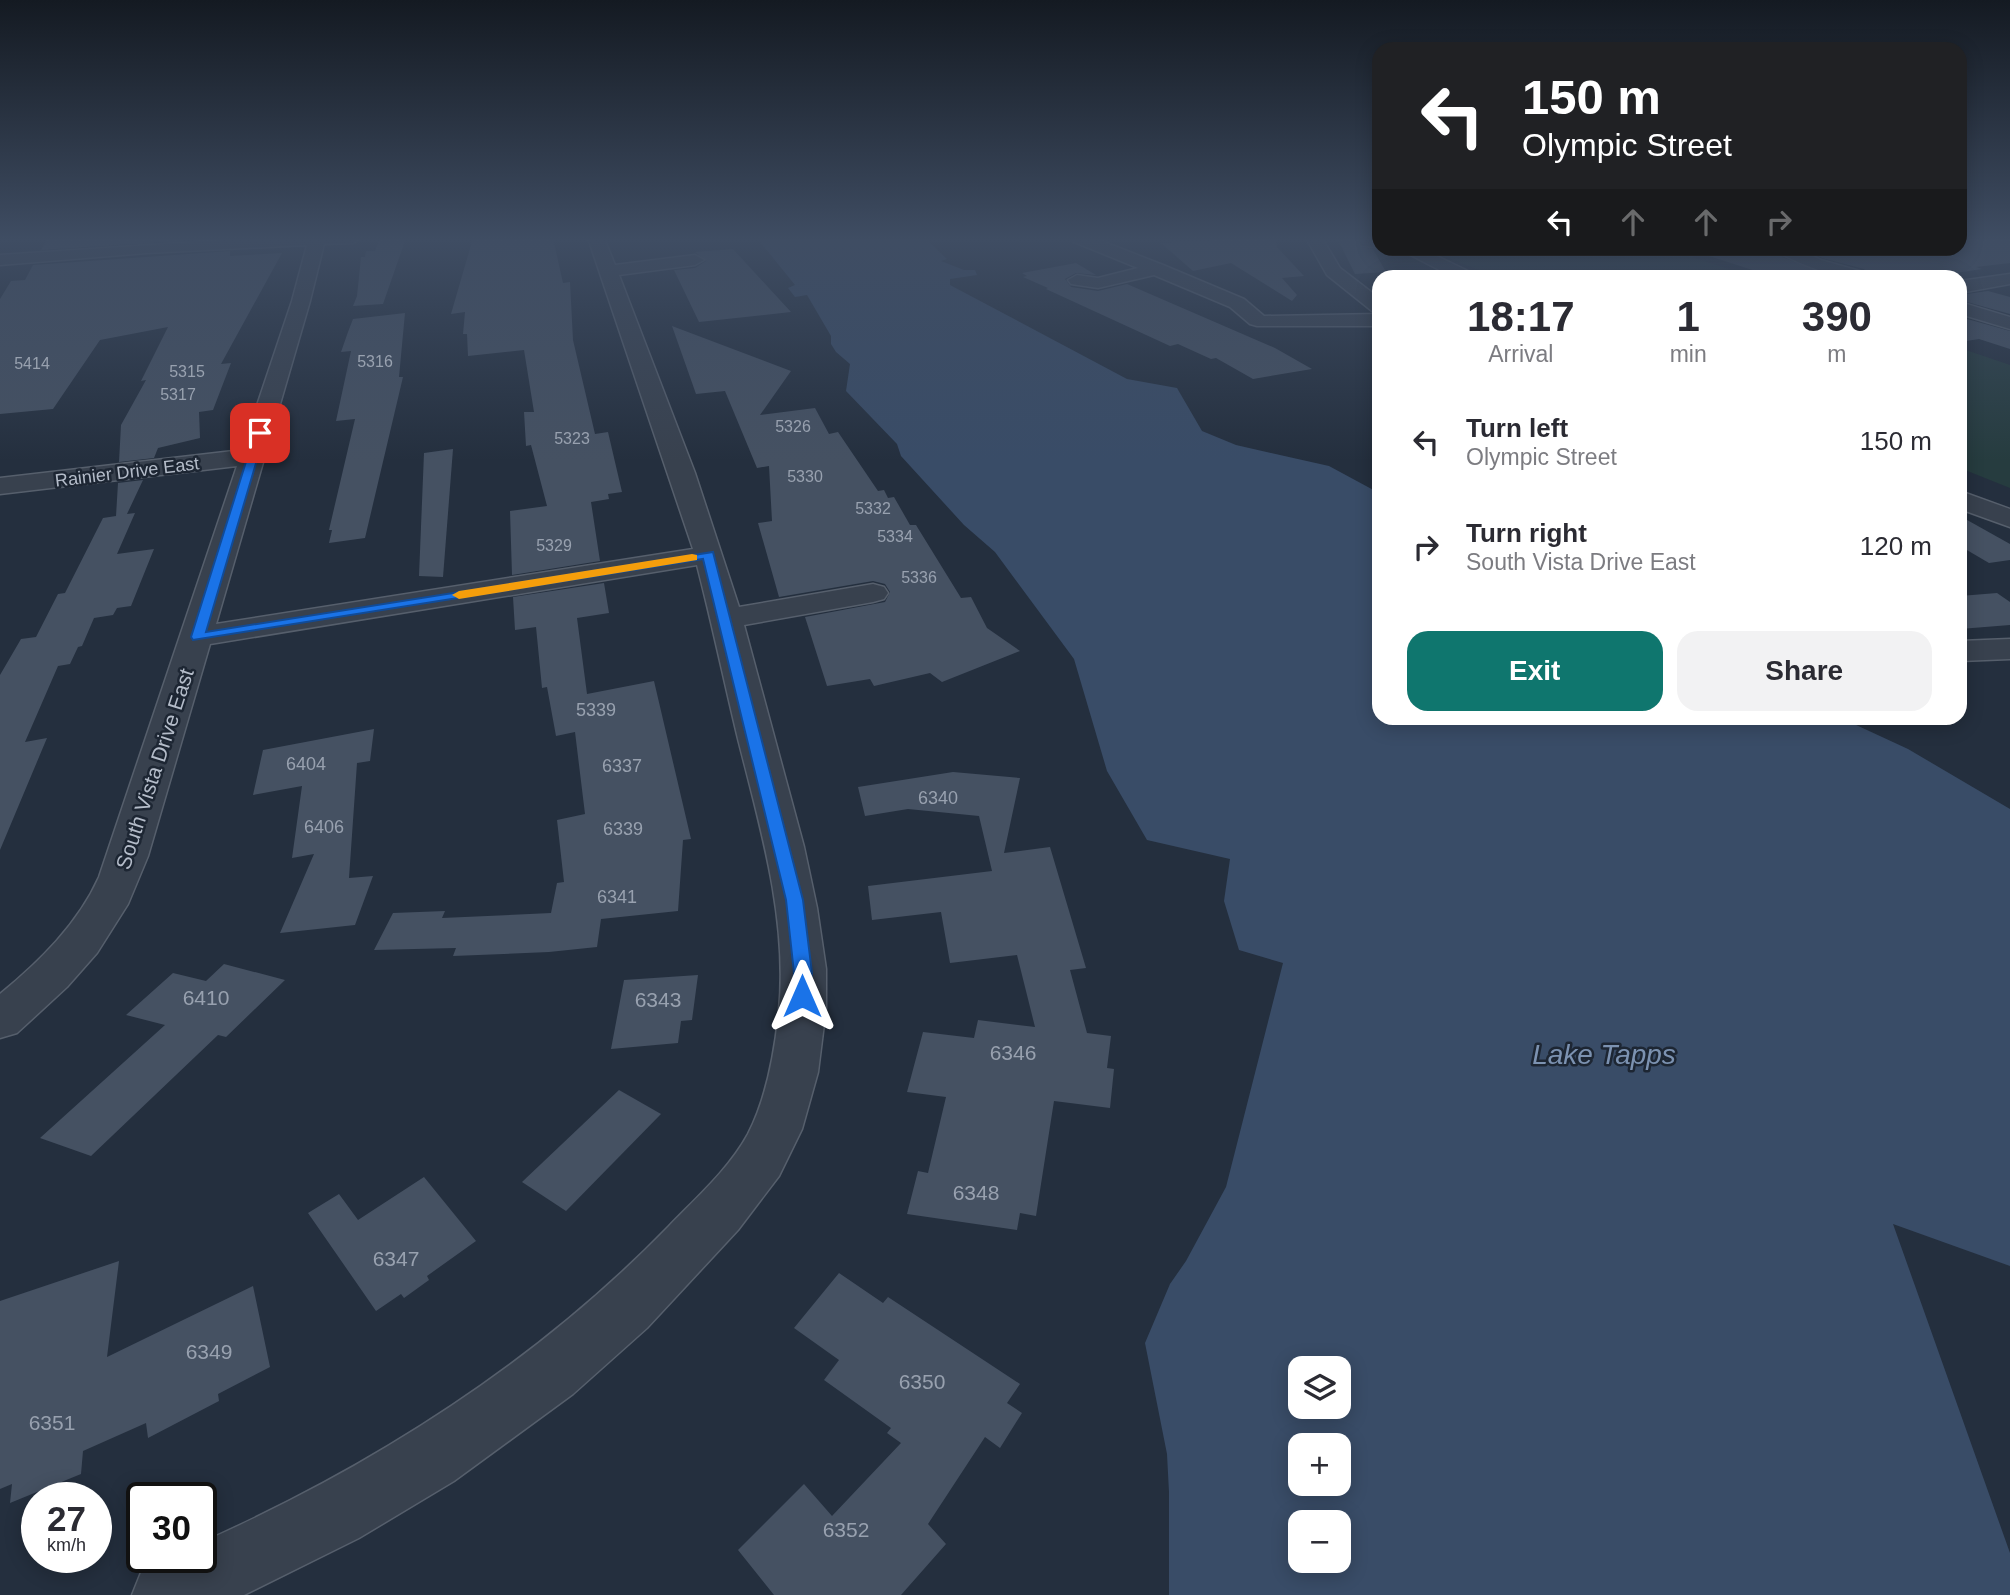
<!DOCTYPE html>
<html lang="en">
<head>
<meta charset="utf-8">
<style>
  :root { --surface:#fff; --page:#f2f2f3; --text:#2b2b33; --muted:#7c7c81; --accent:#0f766e }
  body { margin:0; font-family:Helvetica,sans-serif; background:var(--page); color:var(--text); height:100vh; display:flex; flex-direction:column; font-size:26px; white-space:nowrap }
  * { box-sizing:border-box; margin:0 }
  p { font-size:23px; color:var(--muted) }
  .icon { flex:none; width:38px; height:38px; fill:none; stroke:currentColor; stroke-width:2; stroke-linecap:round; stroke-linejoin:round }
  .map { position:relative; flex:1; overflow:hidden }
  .panel { position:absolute; left:1372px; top:270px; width:595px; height:455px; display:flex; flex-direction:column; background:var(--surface); border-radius:21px; box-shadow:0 4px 18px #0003 }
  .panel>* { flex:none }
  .banner { position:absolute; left:1372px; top:42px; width:595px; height:214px; border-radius:21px; box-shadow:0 4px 18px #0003; background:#202124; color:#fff; overflow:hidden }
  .tools { position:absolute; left:1288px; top:1356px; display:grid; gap:14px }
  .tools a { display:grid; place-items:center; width:63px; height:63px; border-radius:14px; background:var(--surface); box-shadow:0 4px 18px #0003; font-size:35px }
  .speed { position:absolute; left:21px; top:1482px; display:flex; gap:14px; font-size:35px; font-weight:700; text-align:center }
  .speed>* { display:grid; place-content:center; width:91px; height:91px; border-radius:50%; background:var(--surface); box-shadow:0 4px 18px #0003; line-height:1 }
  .speed small { font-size:18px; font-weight:400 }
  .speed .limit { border:4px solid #111; border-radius:10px; background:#fff; color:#111 }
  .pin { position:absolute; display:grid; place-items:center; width:60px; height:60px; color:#fff; margin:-30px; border-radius:14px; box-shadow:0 4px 10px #0006 }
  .me { position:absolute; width:77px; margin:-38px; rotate:0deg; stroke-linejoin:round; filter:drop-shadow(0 0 5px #0008) }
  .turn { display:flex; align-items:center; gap:24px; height:147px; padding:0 35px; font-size:32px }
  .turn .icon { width:91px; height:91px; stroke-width:2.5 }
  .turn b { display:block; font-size:49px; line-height:60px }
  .lanes { display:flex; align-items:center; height:66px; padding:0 35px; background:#0003; justify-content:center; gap:35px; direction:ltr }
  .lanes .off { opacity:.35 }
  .eta { display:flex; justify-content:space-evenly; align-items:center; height:119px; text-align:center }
  .eta b { font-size:42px; font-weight:600; line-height:49px }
  .action { display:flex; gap:14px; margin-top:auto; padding:14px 35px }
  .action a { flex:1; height:80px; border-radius:21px; background:var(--accent); color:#fff; font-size:28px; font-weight:600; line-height:80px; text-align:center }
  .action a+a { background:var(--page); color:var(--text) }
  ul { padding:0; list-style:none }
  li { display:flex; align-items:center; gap:21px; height:105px; padding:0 35px }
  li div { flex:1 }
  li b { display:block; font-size:26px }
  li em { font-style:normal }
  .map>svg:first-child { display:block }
  .green { fill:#263c3f }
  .water { fill:#394c67; fill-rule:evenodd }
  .building { fill:#455162 }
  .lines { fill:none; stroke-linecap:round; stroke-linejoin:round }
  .minor-casing { stroke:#565f6c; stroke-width:3 }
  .minor { fill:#38414e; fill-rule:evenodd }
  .route { fill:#1a73e8; stroke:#114b97; stroke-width:2 }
  .slow { fill:#f59e0b }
  .labels { text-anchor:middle; stroke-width:5; stroke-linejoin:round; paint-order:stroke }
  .far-number-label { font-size:16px; fill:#98a1af }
  .far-street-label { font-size:18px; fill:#b4bcc9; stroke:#1d2633 }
  .number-label { font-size:18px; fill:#98a1af }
  .street-label { font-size:21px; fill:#b4bcc9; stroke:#1d2633 }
  .near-number-label { font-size:21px; fill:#98a1af }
  .near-water-label { font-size:28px; font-style:italic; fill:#7c92b1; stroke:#1d2633 }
</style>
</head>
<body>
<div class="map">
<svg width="2010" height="1595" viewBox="0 0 2010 1595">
  <rect width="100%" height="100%" fill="#242f3e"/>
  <g class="green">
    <polygon points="1426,249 1677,249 1695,258 1749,276 1494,276"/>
    <polygon points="1960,348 2010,365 2010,488 1960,468"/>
  </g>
  <path class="water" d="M757,238H925L947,259L941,261L964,270H975L977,275L950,279V285L1127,379L1177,388L1202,431L1236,445L1329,466L1379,493V718H1841L1908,749L2010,809V1266L1893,1224L2010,1553V1595H1169V1492L1167,1454L1145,1343L1170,1284L1186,1261L1226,1187L1283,963L1239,950L1224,901L1230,859L1147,840L1107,771L1074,659L995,552L964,525L901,456L897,444L846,391L850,364L836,352L831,344V336L807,295L795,297L788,288L795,285ZM1300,1368H1339V1407H1300ZM1300,1446H1339V1484H1300ZM1300,1522H1339V1561H1300Z"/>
  <g class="building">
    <polygon points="48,238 222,238 41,250"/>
    <polygon points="380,238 406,238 383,304 353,306 357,296 361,257 365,257 366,251 375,251"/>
    <polygon points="473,238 553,238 563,283 570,282 573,340 595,434 608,432 622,492 608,494 609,499 591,502 600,561 512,575 510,511 547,506 531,445 526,446 524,412 534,412 524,350 468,356 467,334 463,334 465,312 451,314"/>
    <polygon points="1252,238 1276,238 1277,247 1304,276 1282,278 1297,295 1292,301 1231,263 1193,271 1161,243"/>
    <polygon points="1337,238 1358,238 1359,247 1373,249 1386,272 1355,274"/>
    <polygon points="1986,238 2010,238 2010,263 1976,267 1982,269 1956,273 1955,276 1868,276 1864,269 1822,258 1804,248 1887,248 1895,251 1960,248 1960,241"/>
    <polygon points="1704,248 1779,248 1782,257 1832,276 1771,276 1703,254"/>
    <polygon points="733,249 791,312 699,322 674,270 695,268 706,261 695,252"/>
    <polygon points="230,251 230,256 282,253 221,364 231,363 213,410 199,412 200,438 158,448 154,458 119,462 121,425 146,380 141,381 168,327 100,340 53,409 0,414 0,299 11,281 25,280 33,265"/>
    <polygon points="1076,263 1096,275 1076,273 1065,279 1071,287 1098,291 1127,284 1275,348 1312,369 1253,379 1216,358 1211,359 1178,344 1170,346 1046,289 1048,288 1023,277 1027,276 1022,273"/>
    <polygon points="1988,291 2010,297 2010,314 1960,300 1960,295"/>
    <polygon points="405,313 399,377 403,377 365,538 329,543 332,530 329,530 355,419 336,421 351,351 341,352 348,332 353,319"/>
    <polygon points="1960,317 2010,331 2010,349 1979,339 1960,342"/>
    <polygon points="672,326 791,371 760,415 815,408 829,434 838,432 878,491 884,490 888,498 894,497 910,525 916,525 961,598 971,597 987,628 1020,651 942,682 930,673 874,686 870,679 827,686 805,617 885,602 890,592 885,584 873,581 779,597 758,523 772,521 769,466 757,468 725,391 696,394"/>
    <polygon points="453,449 443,577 419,576 424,453"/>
    <polygon points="143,480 127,514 135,513 117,554 154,549 131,606 117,608 113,615 94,618 82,646 78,647 70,664 58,666 25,742 47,738 0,850 0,675 21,639 36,637 58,594 65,593 103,518 116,516 118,483"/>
    <polygon points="1960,516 2010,544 2010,560 1989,563 1960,546"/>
    <polygon points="604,583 609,613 577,618 587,694 654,681 691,839 683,840 678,911 601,919 597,947 549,952 453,956 456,948 374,950 393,913 445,911 442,918 551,913 557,883 564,882 557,820 585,814 575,732 556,736 547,687 542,688 536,627 515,630 513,597"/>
    <polygon points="1997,593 2010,602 2010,625 1960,629 1960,596"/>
    <polygon points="374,729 370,761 357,763 349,878 373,876 355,925 280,933 314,854 292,858 302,786 253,795 263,750"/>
    <polygon points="953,772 1020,778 1004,853 1050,847 1086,968 1070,970 1087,1033 1111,1036 1107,1068 1114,1069 1110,1108 1054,1101 1036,1216 1020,1213 1017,1230 907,1214 918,1171 928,1173 946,1097 907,1092 923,1032 974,1038 978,1020 1035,1027 1017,955 950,963 941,912 872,920 868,886 992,871 979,816 908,809 865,816 858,787"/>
    <polygon points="224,964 285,980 226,1037 218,1035 91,1156 40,1138 165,1025 126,1015 173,973 206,981"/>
    <polygon points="698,975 692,1020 681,1021 678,1043 611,1049 624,980"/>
    <polygon points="619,1090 661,1114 566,1211 522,1182"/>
    <polygon points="424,1177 476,1241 427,1276 429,1280 404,1298 401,1294 376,1311 308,1213 339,1194 358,1220"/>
    <polygon points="119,1261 107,1357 253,1286 270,1367 218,1394 219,1401 148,1438 146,1423 83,1451 81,1474 10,1503 12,1484 0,1489 0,1301"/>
    <polygon points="839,1273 883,1303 888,1297 1020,1384 1007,1403 1022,1413 1000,1448 985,1437 928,1524 946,1544 901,1595 774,1595 738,1550 804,1484 832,1516 901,1443 887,1433 891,1428 824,1380 839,1360 794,1328"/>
  </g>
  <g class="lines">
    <g class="minor-casing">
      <g id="minor">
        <path d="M257,238H361L353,243L324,244L310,301L216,624L693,549L588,238H604L615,265L695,255L704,260L695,265L619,275L695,473L739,607L873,584L884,587L888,593L884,599L873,602L744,625L804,847L817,908L826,969V1008L818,1072L802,1129L779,1176L738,1230L647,1328L573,1394L454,1481L359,1538L244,1595H132L142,1570L170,1558H201V1543C375,1465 536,1363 669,1226C697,1197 729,1169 748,1134C767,1097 775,1050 779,1010C788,920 760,826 738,739C724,681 712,623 697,565L210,644L148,856L128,904L97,953L67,987L17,1033L0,1038V994C39,962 78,924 99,877L237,466L0,494V478L242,450L292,301L307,245L147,253L0,265V255Z"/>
        <polygon points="1072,238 1094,238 1163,265 1244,299 1264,316 1379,314 1379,326 1257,326 1250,324 1230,307 1154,275 1098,288 1071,284 1068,280 1077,275 1098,278 1138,268 1074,242"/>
        <polygon points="1306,238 1322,238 1340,268 1379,298 1379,313 1372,311 1327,275"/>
        <polygon points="1361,238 1379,238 1379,247 1361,246 1359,242"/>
        <polygon points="1397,248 1420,248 1470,272 1473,276 1451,276"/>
        <path d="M1782,248H1797L1821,260L1863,272L1866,276C1835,279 1810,268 1783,255Z"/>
        <polygon points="2010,274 2010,284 1960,293 1960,281"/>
        <polygon points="1960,302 2010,317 2010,329 1960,314"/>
        <polygon points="1960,491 2010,509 2010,527 1960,509"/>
        <polygon points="2010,639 2010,659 1960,661 1960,641"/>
      </g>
    </g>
    <use href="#minor" class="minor"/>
  </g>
  <linearGradient id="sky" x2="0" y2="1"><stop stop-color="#141a22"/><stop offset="0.52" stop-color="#3f4d63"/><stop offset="1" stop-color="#3f4d63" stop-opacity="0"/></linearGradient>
  <rect width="2010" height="461" fill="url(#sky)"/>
  <polygon class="route" points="260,430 265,433 206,632 713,552 803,900 812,973 808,1001 802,1003 795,1001 792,996 794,973 786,900 703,559 193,640 191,637 255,433"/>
  <polygon class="slow" points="692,554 697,555 697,560 459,599 452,595 459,591"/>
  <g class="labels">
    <g class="far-number-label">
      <text x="375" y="367">5316</text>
      <text x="32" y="369">5414</text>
      <text x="187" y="377">5315</text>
      <text x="178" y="400">5317</text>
      <text x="793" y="432">5326</text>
      <text x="572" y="444">5323</text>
      <text x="805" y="482">5330</text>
      <text x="873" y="514">5332</text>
      <text x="895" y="542">5334</text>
      <text x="554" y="551">5329</text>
      <text x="919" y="583">5336</text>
    </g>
    <g class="far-street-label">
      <text transform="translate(127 472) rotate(-7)" y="6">Rainier Drive East</text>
    </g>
    <g class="number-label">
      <text x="596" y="716">5339</text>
      <text x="306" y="770">6404</text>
      <text x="622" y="772">6337</text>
      <text x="938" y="804">6340</text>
      <text x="324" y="833">6406</text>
      <text x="623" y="835">6339</text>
      <text x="617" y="903">6341</text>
    </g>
    <g class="street-label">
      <text transform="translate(155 769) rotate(-72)" y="7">South Vista Drive East</text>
    </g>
    <g class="near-number-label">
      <text x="206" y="1005">6410</text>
      <text x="658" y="1007">6343</text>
      <text x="1013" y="1060">6346</text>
      <text x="976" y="1200">6348</text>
      <text x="396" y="1266">6347</text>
      <text x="209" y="1359">6349</text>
      <text x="922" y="1389">6350</text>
      <text x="52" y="1430">6351</text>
      <text x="846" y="1537">6352</text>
    </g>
    <g class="near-water-label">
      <text x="1604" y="1064">Lake Tapps</text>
    </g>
  </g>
</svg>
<div class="tools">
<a><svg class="icon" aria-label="layers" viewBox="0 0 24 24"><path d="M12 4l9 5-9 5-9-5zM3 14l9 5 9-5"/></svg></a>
<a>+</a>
<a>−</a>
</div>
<div class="speed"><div>27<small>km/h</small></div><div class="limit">30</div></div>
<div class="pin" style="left:260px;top:433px;background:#d93025"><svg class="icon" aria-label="arrive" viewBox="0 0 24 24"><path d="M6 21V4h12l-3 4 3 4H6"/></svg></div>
<svg class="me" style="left:802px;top:996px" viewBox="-20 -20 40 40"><path d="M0-17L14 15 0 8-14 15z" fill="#1a73e8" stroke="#fff" stroke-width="4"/></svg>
<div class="banner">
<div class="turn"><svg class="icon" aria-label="left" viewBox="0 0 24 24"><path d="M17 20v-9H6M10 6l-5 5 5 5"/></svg><div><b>150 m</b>Olympic Street</div></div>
<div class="lanes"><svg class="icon" aria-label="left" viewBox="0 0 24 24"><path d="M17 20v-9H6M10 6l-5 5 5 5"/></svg><svg class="icon off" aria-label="ahead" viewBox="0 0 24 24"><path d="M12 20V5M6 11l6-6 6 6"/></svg><svg class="icon off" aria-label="ahead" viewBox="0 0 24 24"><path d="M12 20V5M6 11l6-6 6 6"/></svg><svg class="icon off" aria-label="right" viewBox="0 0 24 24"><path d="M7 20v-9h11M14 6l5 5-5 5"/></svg></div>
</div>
<section class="panel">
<div class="eta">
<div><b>18:17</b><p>Arrival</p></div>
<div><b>1</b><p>min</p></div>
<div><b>390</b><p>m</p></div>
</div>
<ul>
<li><svg class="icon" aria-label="left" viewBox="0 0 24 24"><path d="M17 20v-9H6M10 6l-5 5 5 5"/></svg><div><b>Turn left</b><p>Olympic Street</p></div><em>150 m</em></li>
<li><svg class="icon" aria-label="right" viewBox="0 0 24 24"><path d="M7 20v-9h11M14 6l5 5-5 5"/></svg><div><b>Turn right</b><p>South Vista Drive East</p></div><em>120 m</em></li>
</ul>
<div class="action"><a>Exit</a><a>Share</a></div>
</section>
</div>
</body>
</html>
